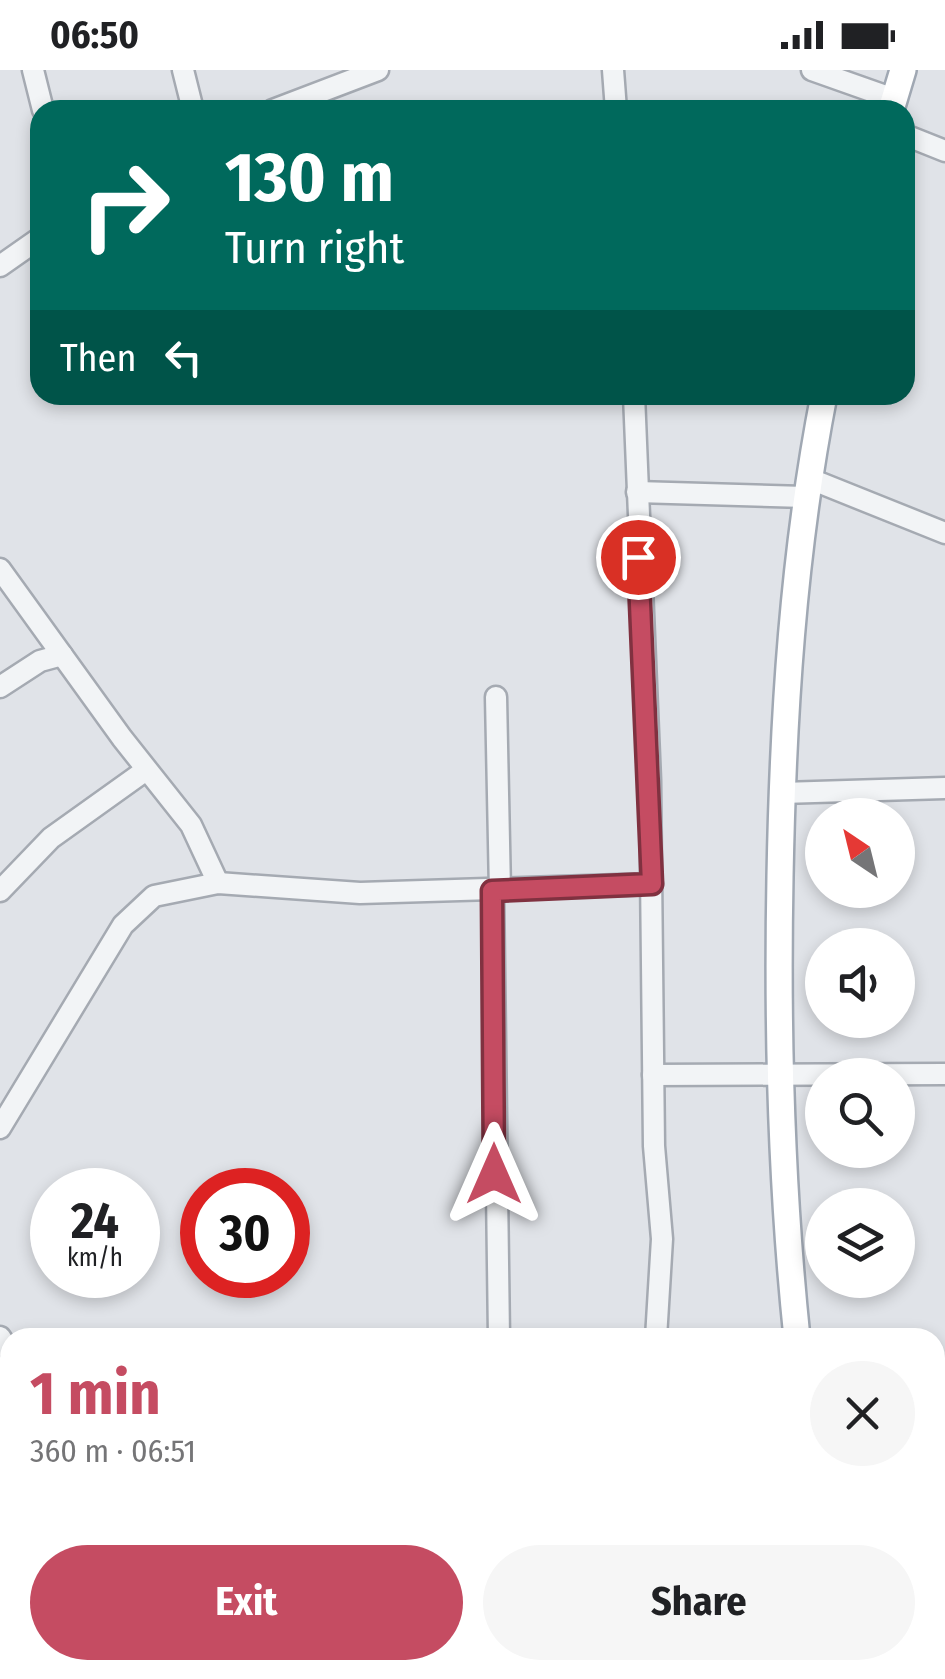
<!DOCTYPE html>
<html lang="en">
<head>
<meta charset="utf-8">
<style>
  :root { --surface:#fff; --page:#f6f6f6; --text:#202124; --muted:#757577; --accent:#c54c62 }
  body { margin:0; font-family:"Fira Sans Condensed",sans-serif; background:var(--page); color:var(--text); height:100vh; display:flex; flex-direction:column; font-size:38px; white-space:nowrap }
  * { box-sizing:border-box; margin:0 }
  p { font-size:32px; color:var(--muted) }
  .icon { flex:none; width:55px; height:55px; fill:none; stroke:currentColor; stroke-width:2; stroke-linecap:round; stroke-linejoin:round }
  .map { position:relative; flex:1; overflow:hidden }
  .drawer { position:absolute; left:0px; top:1258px; width:945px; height:352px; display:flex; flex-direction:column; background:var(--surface); border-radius:30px 30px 0 0; box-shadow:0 5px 15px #0003 }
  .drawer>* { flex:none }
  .hud { position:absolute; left:30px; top:30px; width:885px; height:305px; border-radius:30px; box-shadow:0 5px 15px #0003; background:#00695c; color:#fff; overflow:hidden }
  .needle { width:65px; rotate:325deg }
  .tools { position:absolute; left:805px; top:728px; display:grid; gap:20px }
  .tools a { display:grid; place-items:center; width:110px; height:110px; border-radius:50%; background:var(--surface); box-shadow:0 5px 15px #0003; font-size:50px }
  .speed { position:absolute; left:30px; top:1098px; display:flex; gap:20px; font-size:50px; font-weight:700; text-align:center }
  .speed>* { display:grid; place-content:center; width:130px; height:130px; border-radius:50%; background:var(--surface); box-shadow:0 5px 15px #0003; line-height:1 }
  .speed small { font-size:25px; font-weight:400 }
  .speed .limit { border:15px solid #d22; background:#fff; color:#111 }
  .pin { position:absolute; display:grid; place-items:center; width:85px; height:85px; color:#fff; margin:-42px; border:5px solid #fff; border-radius:50%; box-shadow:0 2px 10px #0007 }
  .me { position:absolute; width:110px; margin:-55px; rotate:0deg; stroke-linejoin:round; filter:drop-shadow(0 0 8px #0008) }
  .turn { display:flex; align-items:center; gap:35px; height:210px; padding:0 30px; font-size:45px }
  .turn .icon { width:130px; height:130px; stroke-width:2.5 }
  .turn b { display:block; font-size:70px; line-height:85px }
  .then { display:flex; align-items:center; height:95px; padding:0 30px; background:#0003; gap:20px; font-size:38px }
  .round { display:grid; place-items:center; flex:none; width:105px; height:105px; border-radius:52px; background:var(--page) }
  .overview { display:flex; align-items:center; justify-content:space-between; height:170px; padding:0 30px }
  h1 { font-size:60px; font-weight:700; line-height:75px; color:var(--accent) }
  .primary-button { display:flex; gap:20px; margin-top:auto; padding:20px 30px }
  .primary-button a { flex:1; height:115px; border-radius:60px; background:var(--accent); color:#fff; font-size:40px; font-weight:700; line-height:115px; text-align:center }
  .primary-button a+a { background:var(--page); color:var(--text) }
  .status { display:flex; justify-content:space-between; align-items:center; height:70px; padding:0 50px; background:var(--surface); direction:ltr }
  .status svg { height:28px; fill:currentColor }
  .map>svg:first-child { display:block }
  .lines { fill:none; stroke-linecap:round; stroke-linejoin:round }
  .minor-casing { stroke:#a5aab2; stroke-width:25 }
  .major-casing { stroke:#a0a8b3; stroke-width:30 }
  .minor { stroke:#f2f4f6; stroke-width:20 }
  .major { stroke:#fff; stroke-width:25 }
  .route-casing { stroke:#803140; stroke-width:25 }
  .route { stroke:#c54c62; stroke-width:18 }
</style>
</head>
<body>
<div class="status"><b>06:50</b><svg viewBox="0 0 49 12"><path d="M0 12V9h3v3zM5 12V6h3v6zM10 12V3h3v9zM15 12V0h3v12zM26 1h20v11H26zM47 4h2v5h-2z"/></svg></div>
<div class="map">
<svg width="945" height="1609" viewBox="0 0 945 1609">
  <rect width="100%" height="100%" fill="#e0e3e8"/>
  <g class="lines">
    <g class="minor-casing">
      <g id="minor">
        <polyline points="33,0 43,40"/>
        <polyline points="183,0 193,40"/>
        <polyline points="613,0 616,40"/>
        <polyline points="812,0 894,29"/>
        <polyline points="273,40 378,0"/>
        <polyline points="905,65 945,81"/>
        <polyline points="0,196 40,168"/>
        <polyline points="634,325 650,710 654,1076 662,1169 656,1268"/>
        <polyline points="808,408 945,463"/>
        <polyline points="637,422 805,427"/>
        <polyline points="0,499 122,668 191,755 218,813"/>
        <polyline points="0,617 40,591 62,585"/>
        <polyline points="496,627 500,821"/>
        <polyline points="782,723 945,718"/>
        <polyline points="0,821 51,768 146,700"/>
        <polyline points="493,821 499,1268"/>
        <polyline points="653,1005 945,1004"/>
        <polyline points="0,1058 123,855 154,826 218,813 360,823 652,814"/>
        <polyline points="0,1267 10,1282"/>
        <polyline points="0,1314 10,1309"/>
        <polyline points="935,1430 945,1431"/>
        <polyline points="0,1478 10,1472"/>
        <polyline points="517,1600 517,1609"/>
        <polyline points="674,1600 675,1609"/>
        <polyline points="52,1609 69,1600"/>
        <polyline points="465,1609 501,1600"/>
      </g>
    </g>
    <g class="major-casing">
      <g id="major">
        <polyline points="891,40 903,0"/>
        <path d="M797,1268C781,1114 777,961 780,807C783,645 793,484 824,325"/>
        <polyline points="842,1600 844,1609"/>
      </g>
    </g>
    <use href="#minor" class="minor"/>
    <use href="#major" class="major"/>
  </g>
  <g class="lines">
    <g class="route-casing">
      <polyline id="route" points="494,1104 492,821 652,814 638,487"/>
    </g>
    <use href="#route" class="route"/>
  </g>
</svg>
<div class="tools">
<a><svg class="needle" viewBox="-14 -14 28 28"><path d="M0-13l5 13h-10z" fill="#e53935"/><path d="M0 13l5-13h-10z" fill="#757577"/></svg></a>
<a><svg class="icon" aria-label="sound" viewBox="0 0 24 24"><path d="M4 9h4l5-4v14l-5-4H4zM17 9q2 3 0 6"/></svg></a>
<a><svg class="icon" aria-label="search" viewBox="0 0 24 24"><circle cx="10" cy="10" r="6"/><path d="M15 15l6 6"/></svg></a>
<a><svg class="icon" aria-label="layers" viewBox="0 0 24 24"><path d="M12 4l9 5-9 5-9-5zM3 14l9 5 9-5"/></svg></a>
</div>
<div class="speed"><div>24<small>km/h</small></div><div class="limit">30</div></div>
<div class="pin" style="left:638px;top:487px;background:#d93025"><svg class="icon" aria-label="arrive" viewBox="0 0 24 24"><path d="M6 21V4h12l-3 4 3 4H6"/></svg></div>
<svg class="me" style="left:494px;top:1104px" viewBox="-20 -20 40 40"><path d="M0-17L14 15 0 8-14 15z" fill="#c54c62" stroke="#fff" stroke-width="4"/></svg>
<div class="hud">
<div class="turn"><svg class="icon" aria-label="right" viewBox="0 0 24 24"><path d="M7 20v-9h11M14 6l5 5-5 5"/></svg><div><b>130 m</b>Turn right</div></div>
<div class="then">Then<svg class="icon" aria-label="left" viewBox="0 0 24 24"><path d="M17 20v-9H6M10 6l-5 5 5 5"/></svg></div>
</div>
<section class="drawer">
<div class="overview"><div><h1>1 min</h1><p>360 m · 06:51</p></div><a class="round"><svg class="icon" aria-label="close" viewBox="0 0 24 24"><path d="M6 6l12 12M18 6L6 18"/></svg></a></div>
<div class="primary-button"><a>Exit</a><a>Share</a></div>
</section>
</div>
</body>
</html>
